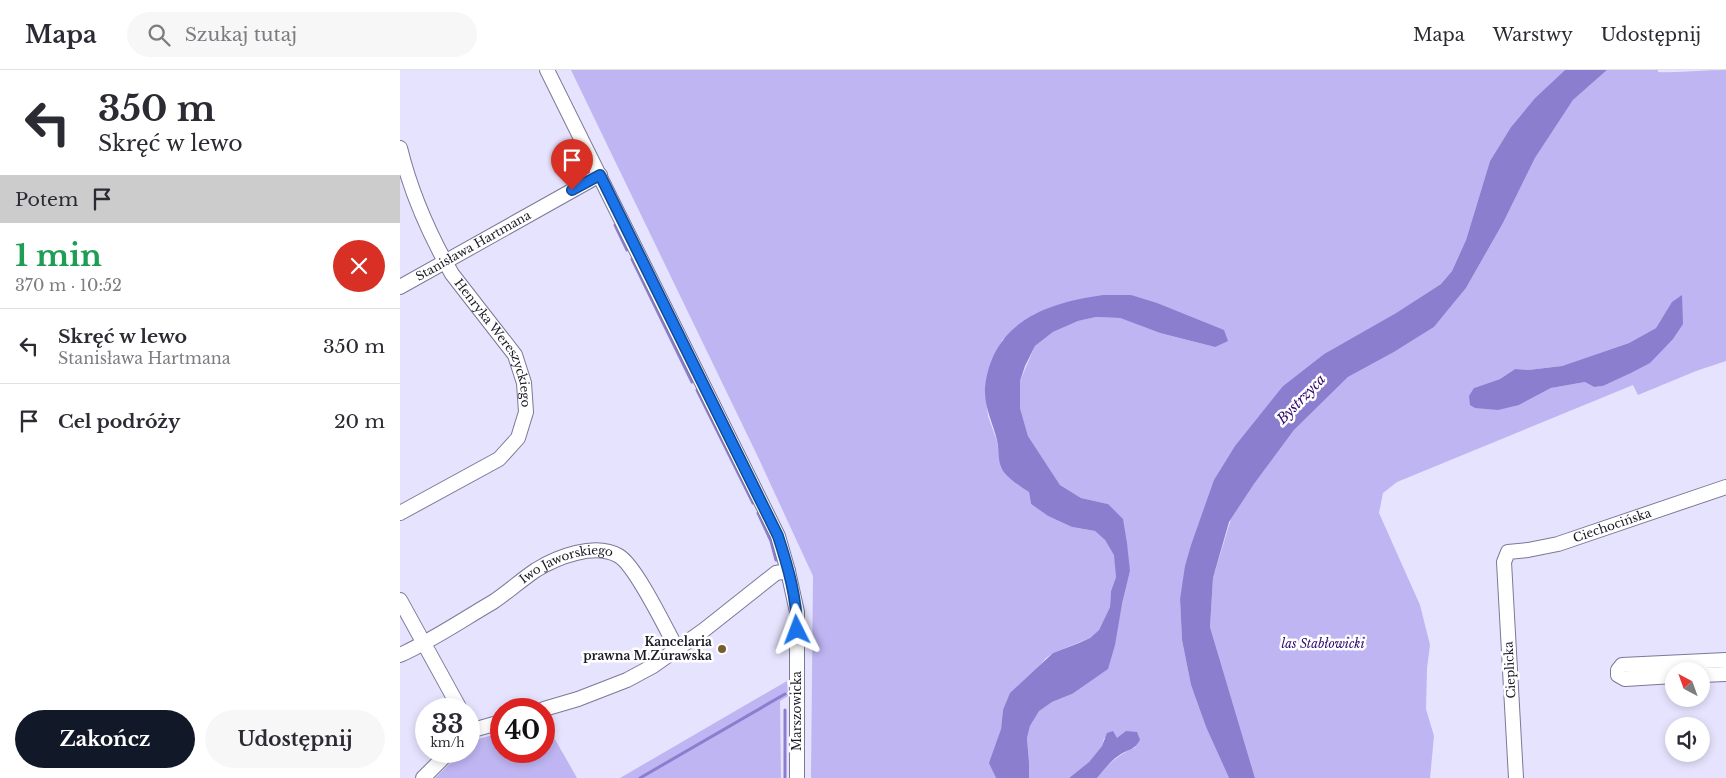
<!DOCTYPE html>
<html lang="pl">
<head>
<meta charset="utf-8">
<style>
  :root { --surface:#fff; --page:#f7f7f7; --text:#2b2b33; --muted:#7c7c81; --line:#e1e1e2; --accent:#111827 }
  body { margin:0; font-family:"Libre Baskerville",serif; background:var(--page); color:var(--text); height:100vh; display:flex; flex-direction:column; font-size:19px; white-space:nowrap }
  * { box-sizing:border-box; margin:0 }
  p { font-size:16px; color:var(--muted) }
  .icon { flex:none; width:28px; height:28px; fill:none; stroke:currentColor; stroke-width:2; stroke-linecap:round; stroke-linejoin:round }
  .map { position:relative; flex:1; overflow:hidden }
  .panel { display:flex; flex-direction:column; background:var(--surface); width:400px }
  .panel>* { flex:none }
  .guide { background:#fff; color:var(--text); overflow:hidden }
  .needle { width:32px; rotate:319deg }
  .controls { position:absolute; left:1265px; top:592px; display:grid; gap:10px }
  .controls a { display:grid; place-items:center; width:45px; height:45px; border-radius:50%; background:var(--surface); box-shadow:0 2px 8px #0003; font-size:25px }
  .speed { position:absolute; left:15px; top:628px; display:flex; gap:10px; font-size:25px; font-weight:700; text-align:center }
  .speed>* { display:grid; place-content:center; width:65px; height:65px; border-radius:50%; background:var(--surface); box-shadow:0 2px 8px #0003; line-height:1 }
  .speed small { font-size:12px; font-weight:400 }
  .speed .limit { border:8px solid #d22; background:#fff; color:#111 }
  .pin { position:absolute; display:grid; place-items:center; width:42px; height:42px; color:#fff; margin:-51px -21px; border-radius:50% 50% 50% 0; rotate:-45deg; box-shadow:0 0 5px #0007 }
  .pin .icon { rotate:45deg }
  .me { position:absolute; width:55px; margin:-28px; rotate:357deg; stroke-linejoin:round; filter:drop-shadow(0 0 4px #0008) }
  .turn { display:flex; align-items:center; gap:18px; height:105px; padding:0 15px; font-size:22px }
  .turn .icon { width:65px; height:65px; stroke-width:2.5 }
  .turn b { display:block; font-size:35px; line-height:42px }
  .then { display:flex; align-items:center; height:48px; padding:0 15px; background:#0003; gap:10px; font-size:19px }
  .round { display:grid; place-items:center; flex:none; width:52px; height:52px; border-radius:26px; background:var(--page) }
  .overview { display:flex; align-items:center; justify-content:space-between; height:85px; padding:0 15px }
  h1 { font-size:30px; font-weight:700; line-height:38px; color:#1e9e55 }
  .primary-button { display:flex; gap:10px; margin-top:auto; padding:10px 15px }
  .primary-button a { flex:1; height:58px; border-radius:30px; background:var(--accent); color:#fff; font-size:20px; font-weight:700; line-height:58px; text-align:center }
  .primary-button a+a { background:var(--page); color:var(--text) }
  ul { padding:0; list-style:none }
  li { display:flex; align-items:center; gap:15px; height:75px; padding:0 15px; border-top:1px solid var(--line) }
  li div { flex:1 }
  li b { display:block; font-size:19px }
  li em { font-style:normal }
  header { display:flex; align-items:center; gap:30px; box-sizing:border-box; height:70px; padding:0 25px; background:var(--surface); border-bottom:1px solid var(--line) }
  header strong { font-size:24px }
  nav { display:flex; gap:28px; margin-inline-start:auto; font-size:18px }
  .search { width:350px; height:45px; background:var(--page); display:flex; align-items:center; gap:12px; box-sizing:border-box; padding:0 18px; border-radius:28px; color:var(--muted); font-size:19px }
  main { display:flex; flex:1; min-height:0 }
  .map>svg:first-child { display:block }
  .green { fill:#beb5f2; fill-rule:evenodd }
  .water { fill:#8c7ecf }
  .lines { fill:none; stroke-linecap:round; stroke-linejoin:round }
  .stream { stroke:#8c7ecf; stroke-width:3 }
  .minor-casing { stroke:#7c7897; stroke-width:16 }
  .minor { stroke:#fff; stroke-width:14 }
  .route-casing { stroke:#114b97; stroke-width:12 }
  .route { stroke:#1a73e8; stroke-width:9 }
  .poi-dot { fill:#775d2e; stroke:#fff; stroke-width:2 }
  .labels { text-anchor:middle; stroke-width:5; stroke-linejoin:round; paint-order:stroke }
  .street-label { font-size:12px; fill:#1c1a27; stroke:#fff }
  .poi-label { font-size:12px; font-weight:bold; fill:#1c1a27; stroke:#fff; text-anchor:end }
  .park-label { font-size:12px; font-style:italic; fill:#300a6e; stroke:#fff }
  .water-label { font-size:14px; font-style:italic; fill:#2f066b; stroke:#fff }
</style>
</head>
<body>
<header>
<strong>Mapa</strong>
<div class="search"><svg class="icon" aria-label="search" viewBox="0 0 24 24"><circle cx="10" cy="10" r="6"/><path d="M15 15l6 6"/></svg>Szukaj tutaj</div>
<nav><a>Mapa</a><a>Warstwy</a><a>Udostępnij</a></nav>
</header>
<main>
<section class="panel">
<div class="guide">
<div class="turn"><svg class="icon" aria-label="left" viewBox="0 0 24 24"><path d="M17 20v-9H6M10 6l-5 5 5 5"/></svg><div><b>350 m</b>Skręć w lewo</div></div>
<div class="then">Potem<svg class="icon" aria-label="arrive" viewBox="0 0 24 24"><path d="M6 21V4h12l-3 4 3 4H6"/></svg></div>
</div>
<div class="overview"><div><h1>1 min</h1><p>370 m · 10:52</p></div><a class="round" style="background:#d93025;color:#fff"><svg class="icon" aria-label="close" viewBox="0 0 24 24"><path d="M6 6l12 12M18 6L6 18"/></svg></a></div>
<ul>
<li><svg class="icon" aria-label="left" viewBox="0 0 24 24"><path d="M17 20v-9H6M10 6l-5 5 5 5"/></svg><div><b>Skręć w lewo</b><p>Stanisława Hartmana</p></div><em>350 m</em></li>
<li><svg class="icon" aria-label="arrive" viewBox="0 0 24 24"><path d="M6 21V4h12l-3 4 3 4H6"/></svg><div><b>Cel podróży</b></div><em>20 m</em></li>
</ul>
<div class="primary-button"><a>Zakończ</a><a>Udostępnij</a></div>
</section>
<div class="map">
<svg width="1326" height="708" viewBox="0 0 1326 708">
  <rect width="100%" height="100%" fill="#e6e3fe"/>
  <g class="green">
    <path d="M171,0H1165L1135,28L1111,57L1090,91L1066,170L1052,201L1041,214L996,243L924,284L883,316L802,446L791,475L780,529L782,570L791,615L806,657L829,708H697C709,693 718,685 736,677L716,668H704L702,676L689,692L669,708H629V692L627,668L630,656L639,640L652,632L672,624L722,534L730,501L708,434L681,428L660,415L628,366L620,338V311L635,276L653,262L678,251L696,247L720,248L760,263L815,277L731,225L603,269L592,290L585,319L588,346L597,371L601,398L617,414L629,422L631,434L648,446L672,457L695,461L705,470L715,485L716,507L711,521L710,537L699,560L690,568L653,583L646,588L603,640L601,659L590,693L596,708H411L413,506L358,387Z"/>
    <path d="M1207,0H1258V2C1281,3 1303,0 1326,0V291L1296,301L1238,325L1233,315L997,412L983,423L979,443L1020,535L1030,575L1027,598L1026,639L1034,666L1030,708H855L810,557L813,508L831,449L854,414L894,360L948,307L994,282L1034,257L1066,218L1103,153L1135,88L1173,30ZM1272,232L1229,304L1203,316L1194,317L1185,312L1151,318L1119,335L1074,318L1100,309L1115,299L1128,300L1162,296L1229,273L1256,258Z"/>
    <polygon points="387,611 388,626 380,631 381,708 220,708"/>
    <polygon points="144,650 177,708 35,708 63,681 69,681 69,676 78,669 101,663 101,681 144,681"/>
  </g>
  <g class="water">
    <polygon points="1165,0 1207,0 1173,30 1135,88 1103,153 1066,218 1034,257 994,282 948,307 894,360 854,414 829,452 813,508 810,557 855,708 829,708 806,657 791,615 782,570 780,529 785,496 791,475 814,410 835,376 883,316 924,284 996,243 1041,214 1052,201 1066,170 1090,91 1111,57 1135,28"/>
    <path d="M703,225H731L757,233L824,260L828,271L815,277L760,263L720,248L696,247L678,251L653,262L635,276L625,296L620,311V338L628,366L660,415L681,428L708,434L723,449L727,473L730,501L722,534L715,575L708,599L672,624L652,632L639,641L630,656L627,668L629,692V708H596L589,693L601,659L603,640L610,623L653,583L679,573L690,568L699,560L710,537L711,521L716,507L714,485L705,470L695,461L672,457L648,446L631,434L629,422C621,417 604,406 601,397C598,389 599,379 597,370C593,353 584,337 585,318C592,252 646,233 703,225Z"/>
    <polygon points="1282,225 1283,254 1273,269 1250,293 1229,304 1203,316 1194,317 1185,312 1151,318 1119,335 1098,340 1075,338 1070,335 1069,326 1074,318 1100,309 1115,299 1128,300 1162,296 1229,273 1256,258 1272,232"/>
    <path d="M713,661L717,668L726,661L737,662L740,670C734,680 730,679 721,684C711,690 704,700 697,708H669L689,692L702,676L707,663Z"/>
  </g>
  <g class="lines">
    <g class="stream">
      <polyline points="215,155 227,180"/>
      <polyline points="232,189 292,312"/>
      <polyline points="297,320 353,433"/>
      <polyline points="358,443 371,471 376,490"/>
      <polyline points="385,640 385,708"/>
      <polyline points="240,708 385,624"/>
    </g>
    <g class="minor-casing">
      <g id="minor">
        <polyline points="147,0 378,466 388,501 397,542 397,708"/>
        <path id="s1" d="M0,78C11,123 29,164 52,204L115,285L124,313L126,342L118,368L99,389L0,443"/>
        <path id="s2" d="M0,217L200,105"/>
        <polyline points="0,530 60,639"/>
        <path id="s3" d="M0,585C33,570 62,550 93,532C108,522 121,510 136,500C157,487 195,472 219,486C236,496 266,559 277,579"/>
        <polyline points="1301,605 1326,604"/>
        <polyline points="1274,606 1225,609 1218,605 1218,600 1222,595 1326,590"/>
        <polyline points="144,639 178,629 227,610 253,596 304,560 376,503 388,501"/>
        <polyline points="69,664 73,660 101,652"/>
        <polyline points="23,708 50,681"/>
        <path id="s4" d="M1116,708L1104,492L1108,482L1128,480L1158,474L1326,417"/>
      </g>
    </g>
    <use href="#minor" class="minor"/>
  </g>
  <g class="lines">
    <g class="route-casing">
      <path id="route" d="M172,120L200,105L378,466C388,497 397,528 397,560"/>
    </g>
    <use href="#route" class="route"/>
  </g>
  <circle class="poi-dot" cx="322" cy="579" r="5"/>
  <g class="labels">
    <g class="street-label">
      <text dy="4" stroke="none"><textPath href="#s2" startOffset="84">Stanisława Hartmana</textPath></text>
      <text dy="4" stroke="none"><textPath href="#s1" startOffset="219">Henryka Wereszyckiego</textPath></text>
      <text dy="4" stroke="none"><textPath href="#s4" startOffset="335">Ciechocińska</textPath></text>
      <text dy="4" stroke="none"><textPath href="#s3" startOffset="192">Iwo Jaworskiego</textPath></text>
      <text transform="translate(1110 600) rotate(-93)" y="4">Cieplicka</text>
      <text transform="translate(397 641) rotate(-90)" y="4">Marszowicka</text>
    </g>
    <g class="poi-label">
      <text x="312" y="576">Kancelaria<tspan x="312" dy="14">prawna M.Zurawska</tspan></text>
    </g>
    <g class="park-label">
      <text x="923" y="578">las Stabłowicki</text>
    </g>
    <g class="water-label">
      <text transform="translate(901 329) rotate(-46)" y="5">Bystrzyca</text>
    </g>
  </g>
</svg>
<div class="controls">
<a><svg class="needle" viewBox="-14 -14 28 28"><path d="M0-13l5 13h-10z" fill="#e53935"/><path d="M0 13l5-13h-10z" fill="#7c7c81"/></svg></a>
<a><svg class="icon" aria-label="sound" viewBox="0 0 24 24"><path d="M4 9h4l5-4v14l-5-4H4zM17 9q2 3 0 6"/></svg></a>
</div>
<div class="speed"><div>33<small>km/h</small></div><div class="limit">40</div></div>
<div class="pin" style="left:172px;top:120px;background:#d93025"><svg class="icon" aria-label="arrive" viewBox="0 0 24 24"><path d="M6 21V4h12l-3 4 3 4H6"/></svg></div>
<svg class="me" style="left:397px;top:560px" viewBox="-20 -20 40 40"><path d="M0-17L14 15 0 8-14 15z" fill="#1a73e8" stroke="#fff" stroke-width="4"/></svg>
</div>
</main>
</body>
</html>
